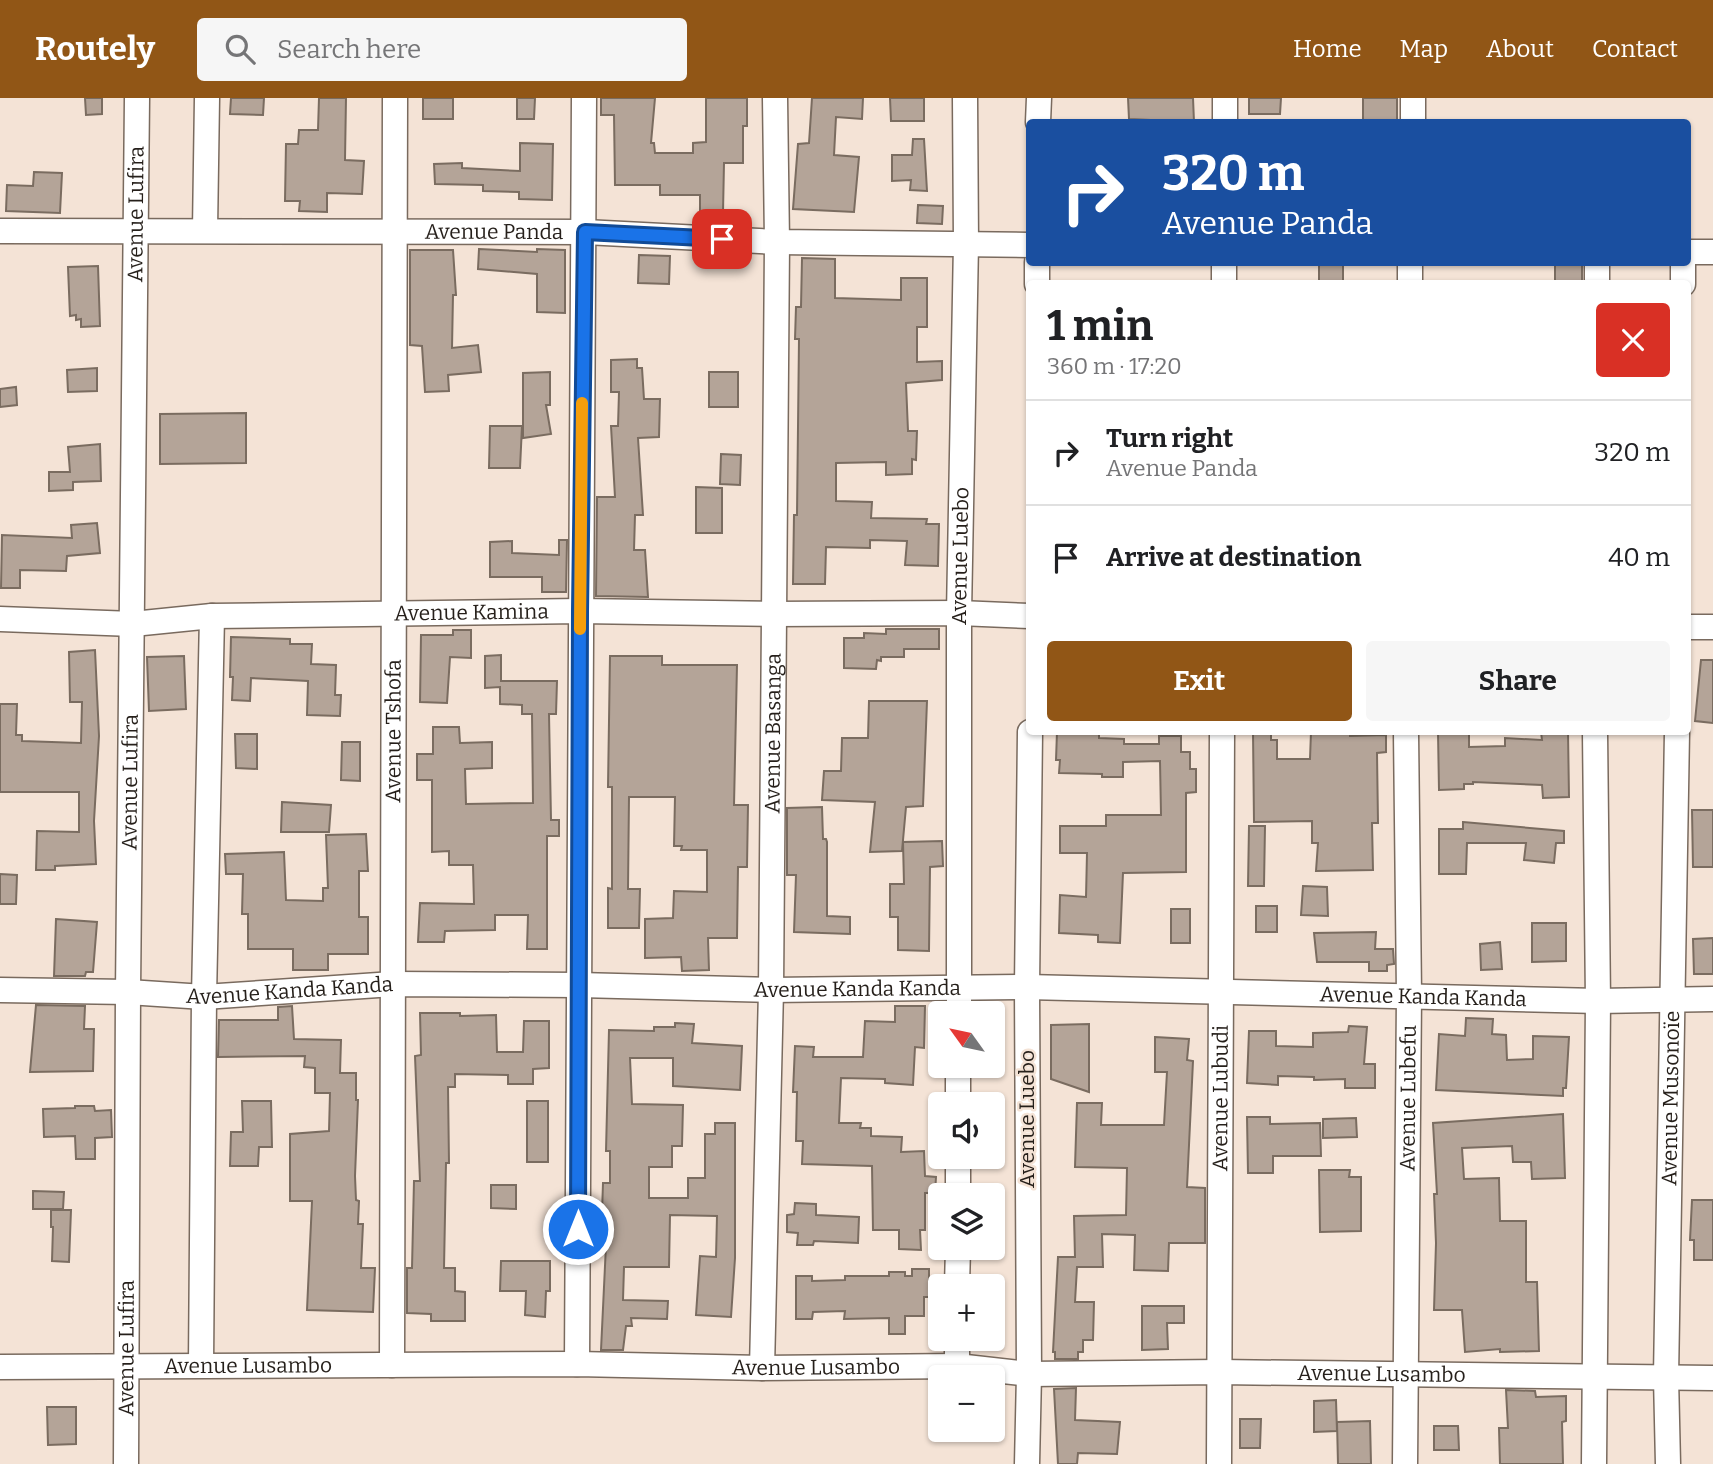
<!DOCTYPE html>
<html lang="en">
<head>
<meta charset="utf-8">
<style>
  :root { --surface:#fff; --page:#f6f6f6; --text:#202124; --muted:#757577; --line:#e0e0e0; --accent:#915616 }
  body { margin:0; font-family:Bitter,serif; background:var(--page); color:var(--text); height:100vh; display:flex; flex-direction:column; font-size:26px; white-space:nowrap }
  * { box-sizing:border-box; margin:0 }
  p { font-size:23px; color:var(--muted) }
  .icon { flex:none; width:38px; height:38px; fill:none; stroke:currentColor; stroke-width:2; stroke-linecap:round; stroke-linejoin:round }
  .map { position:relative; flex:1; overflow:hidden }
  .drawer { position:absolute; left:1026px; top:182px; width:665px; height:455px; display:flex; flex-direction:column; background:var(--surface); border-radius:7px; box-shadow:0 2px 5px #0004 }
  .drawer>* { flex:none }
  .banner { position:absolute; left:1026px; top:21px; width:665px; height:147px; border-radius:7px; box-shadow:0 2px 5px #0004; background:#1a4fa0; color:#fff; overflow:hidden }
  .needle { width:46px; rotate:303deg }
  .controls { position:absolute; left:928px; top:903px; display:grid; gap:14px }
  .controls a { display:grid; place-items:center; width:77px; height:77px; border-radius:7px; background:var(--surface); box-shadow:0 2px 5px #0004; font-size:35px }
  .pin { position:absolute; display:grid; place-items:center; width:60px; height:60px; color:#fff; margin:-30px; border-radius:14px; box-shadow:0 4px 10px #0006 }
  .me { position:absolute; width:77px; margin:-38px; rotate:0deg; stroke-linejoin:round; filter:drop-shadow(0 0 5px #0008) }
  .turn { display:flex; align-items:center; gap:24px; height:147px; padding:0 21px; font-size:32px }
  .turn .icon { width:91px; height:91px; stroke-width:2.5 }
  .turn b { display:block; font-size:49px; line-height:60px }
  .round { display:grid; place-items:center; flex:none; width:74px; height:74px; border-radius:7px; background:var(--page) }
  .headline { display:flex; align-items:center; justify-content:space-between; height:119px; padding:0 21px }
  h1 { font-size:42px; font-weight:700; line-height:52px }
  .primary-button { display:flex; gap:14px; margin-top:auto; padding:14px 21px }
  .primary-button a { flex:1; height:80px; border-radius:7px; background:var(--accent); color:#fff; font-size:28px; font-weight:700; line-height:80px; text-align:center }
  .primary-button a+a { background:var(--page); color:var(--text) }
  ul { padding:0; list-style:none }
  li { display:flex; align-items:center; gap:21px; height:105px; padding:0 21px; border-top:2px solid var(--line) }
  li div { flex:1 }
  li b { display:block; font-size:26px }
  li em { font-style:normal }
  header { display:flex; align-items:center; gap:42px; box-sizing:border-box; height:98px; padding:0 35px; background:var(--accent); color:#fff }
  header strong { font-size:33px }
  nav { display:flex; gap:38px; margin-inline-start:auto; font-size:24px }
  .search { width:490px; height:63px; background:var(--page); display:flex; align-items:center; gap:18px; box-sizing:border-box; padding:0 24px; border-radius:7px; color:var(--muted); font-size:26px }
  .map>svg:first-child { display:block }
  .building { fill:#b4a498; stroke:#7a6c60; stroke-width:2 }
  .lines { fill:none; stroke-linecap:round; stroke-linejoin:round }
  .minor-casing { stroke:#796a5e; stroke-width:27 }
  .minor { stroke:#fff; stroke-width:24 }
  .route-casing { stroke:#114b97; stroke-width:18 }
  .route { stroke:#1a73e8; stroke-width:12 }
  .slow { stroke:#f59e0b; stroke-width:12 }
  .labels { text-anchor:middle; stroke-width:5; stroke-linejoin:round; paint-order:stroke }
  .street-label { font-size:21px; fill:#251f1a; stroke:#f4e3d6 }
</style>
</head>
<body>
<header>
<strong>Routely</strong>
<div class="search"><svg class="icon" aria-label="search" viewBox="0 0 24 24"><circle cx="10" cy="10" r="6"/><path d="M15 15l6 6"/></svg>Search here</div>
<nav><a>Home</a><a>Map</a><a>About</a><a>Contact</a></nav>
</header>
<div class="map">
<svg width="1713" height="1366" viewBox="0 0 1713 1366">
  <rect width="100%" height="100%" fill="#f4e3d6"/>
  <g class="building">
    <polygon points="85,0 102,0 102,16 86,17"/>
    <polygon points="231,0 264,0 263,17 230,16"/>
    <polygon points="319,0 346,0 345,62 364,63 362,96 327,95 327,114 299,113 300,103 285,103 286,46 298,46 299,32 318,32"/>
    <rect x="423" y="0" width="30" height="21"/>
    <polygon points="517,0 535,0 534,21 517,21"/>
    <polygon points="601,0 655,0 651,45 654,45 655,55 693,55 693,45 706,44 706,0 747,0 747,28 743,28 743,65 724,65 723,115 700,115 700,97 660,97 660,87 615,87 614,17 601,17"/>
    <polygon points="812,0 863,0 862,21 836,19 834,57 859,59 854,114 793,111 798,46 809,45"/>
    <polygon points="890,0 924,0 924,23 891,23"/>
    <polygon points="1128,0 1193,0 1194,24 1129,21"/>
    <polygon points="1249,0 1281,0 1280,16 1249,16"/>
    <rect x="1363" y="0" width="34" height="24"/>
    <polygon points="913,41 924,41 927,93 910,92 911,82 892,83 892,57 912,57"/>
    <polygon points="520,45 553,46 552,102 519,101 519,94 483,93 483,87 435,86 434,66 462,65 462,70 520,73"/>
    <polygon points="34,74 62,75 60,115 6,113 7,87 33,88"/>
    <polygon points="918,107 943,108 942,126 917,125"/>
    <polygon points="479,151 537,154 537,151 565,152 565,215 537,214 537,176 478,171"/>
    <polygon points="410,152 453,152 456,197 453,197 452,250 478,247 481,274 448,277 449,293 425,294 422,248 410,247"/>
    <polygon points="639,157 670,158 669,186 638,185"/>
    <polygon points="802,160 835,161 835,200 901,202 901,180 927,180 927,229 917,229 917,264 942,263 942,282 906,285 908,333 917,333 916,362 912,361 912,376 886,377 886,364 836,365 836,403 872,404 871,420 927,421 926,426 939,426 938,468 905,467 907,443 870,442 870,450 826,449 825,486 793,486 794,417 797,417 799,241 795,241 796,209 801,209"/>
    <rect x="1319" y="164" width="24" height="22"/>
    <rect x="1555" y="164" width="27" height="22"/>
    <polygon points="98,168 100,228 81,229 81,221 76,222 76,217 70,218 68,169"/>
    <polygon points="637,261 637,270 642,270 644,301 660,301 659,339 638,340 643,417 635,417 634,452 645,452 648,499 596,498 597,399 615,399 611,328 618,328 619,294 611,294 611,262"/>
    <polygon points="97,270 97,293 68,294 67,272"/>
    <polygon points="550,274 550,307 546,307 551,336 523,340 523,275"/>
    <rect x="709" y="274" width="29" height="35"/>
    <polygon points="16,289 17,307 0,309 0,291"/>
    <polygon points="246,315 246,365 160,366 160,316"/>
    <polygon points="490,328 522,328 520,370 489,370"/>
    <polygon points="100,346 101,383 73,384 73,392 49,393 49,374 70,374 68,349"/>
    <polygon points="721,356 741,357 740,387 720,386"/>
    <polygon points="696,389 722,390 722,435 696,435"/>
    <polygon points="97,425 100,455 67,458 66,473 20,472 20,490 1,490 2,437 72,440 71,427"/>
    <polygon points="559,442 567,442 566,494 542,494 542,479 490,479 490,444 512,443 512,455 559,457"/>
    <polygon points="886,531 939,531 939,551 904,551 904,559 881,559 881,563 877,562 876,571 844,570 844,540 864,540 864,535 886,536"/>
    <polygon points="453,532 471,532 471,560 450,559 447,605 420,604 421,537 453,537"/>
    <polygon points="231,539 290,541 290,546 312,546 311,566 336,567 335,597 341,597 340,618 307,617 308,583 251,580 250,603 232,602 233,579 230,579"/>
    <polygon points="95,552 99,638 94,723 96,766 55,768 55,772 36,772 37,733 79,734 79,694 0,694 0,606 17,606 16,637 22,637 22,643 81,645 82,604 70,604 69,554"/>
    <polygon points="501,557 501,583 557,583 556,616 549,616 551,722 559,722 559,738 547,738 547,851 527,851 528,817 495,817 495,832 445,833 444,844 418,844 420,805 474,806 473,767 449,767 449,753 432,754 432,682 417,682 417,656 433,656 433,629 459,629 460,645 492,644 492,670 465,671 466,706 533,705 532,616 522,616 522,607 500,606 500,589 485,590 485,558"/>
    <polygon points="184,558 186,611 149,613 147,559"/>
    <polygon points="610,558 662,558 662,567 737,567 734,707 748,707 747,769 738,769 737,840 708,840 709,872 682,873 681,859 645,860 645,821 673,820 674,793 707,794 707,752 681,752 682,748 674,748 675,699 629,699 628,791 640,791 639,830 608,830 608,790 612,791 612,689 608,689"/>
    <polygon points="1701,562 1713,562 1713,625 1695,623"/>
    <polygon points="869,603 927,603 923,708 906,709 902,753 870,754 875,704 822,702 824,673 841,673 842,640 868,640"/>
    <polygon points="1057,634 1099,634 1099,640 1124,641 1124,646 1159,646 1159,638 1181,638 1181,654 1190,654 1190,671 1196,671 1196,694 1186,695 1186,774 1123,775 1120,845 1098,844 1098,837 1059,835 1060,797 1086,799 1087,755 1060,755 1060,728 1106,728 1106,717 1161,717 1160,663 1123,664 1123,679 1102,679 1102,676 1059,675 1060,662 1056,662"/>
    <polygon points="1253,634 1271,634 1271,642 1277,642 1277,661 1310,661 1311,634 1350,634 1350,638 1386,637 1386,654 1377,655 1378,725 1372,725 1373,772 1316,773 1318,745 1312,745 1312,723 1254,724"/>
    <polygon points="1438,634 1469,634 1469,649 1505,648 1505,640 1542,642 1541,634 1568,634 1569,699 1543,700 1542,687 1473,684 1473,686 1464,686 1464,691 1439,692"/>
    <polygon points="235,636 257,636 257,671 236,670"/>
    <polygon points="342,644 360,644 360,683 341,682"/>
    <polygon points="282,704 331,707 329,734 281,734"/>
    <polygon points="822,709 823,741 826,741 827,744 827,818 850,819 850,836 794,834 796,777 787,777 787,710"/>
    <polygon points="1692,712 1713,712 1713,769 1693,769"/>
    <polygon points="1463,724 1564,733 1564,745 1556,745 1554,765 1524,762 1526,745 1467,745 1466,776 1439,776 1439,731 1463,731"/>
    <polygon points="1249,728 1265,728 1264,788 1248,788"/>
    <polygon points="366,736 368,773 359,773 359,819 368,819 368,856 328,856 328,872 293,872 293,851 248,851 248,816 242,816 243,776 226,776 225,756 284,754 286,802 323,803 323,790 328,790 326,737"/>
    <polygon points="942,743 943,768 930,769 929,853 898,852 898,819 890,819 890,786 904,786 903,744"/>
    <polygon points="0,776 17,777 16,806 0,806"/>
    <polygon points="1303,788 1327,789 1328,818 1301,817"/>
    <rect x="1256" y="808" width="21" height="26"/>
    <rect x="1171" y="811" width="19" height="34"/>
    <polygon points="56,821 97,824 93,874 86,874 85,878 54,878"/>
    <polygon points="1532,825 1566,825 1566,863 1532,864"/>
    <polygon points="1376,834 1375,851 1393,851 1394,866 1387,867 1387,873 1369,873 1369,864 1317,864 1314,835"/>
    <polygon points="1713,840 1713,876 1694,876 1693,841"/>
    <polygon points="1500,844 1502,871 1481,872 1480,846"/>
    <polygon points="36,907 85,908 84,931 94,931 93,973 30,974"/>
    <polygon points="292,908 294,941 341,942 340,975 356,975 356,1002 358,1002 355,1078 356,1102 359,1103 358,1126 363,1126 361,1170 375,1170 373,1214 307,1212 312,1103 290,1103 290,1036 329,1033 330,995 315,995 315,970 304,969 305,958 218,959 219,922 278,922 278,909"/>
    <polygon points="895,908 925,908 924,950 915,949 913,987 885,985 885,981 841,980 839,1025 861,1025 860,1030 871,1030 871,1038 902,1039 901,1054 924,1053 925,1078 936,1079 935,1095 925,1095 925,1132 920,1132 921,1152 899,1151 899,1132 873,1132 872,1068 802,1066 803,1043 796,1043 797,994 793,994 795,948 814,949 813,959 863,959 865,923 895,924"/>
    <polygon points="420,915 460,915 460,918 496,917 497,954 523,954 524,923 549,923 549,970 533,971 533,986 508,986 508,977 455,976 455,989 448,989 449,1065 446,1065 444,1170 455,1170 455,1193 465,1194 465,1223 431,1223 431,1216 407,1215 407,1170 412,1170 414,1083 420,1083 415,958 421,957"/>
    <polygon points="1466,920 1493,921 1492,936 1506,937 1507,962 1533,961 1533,938 1569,939 1566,990 1563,990 1563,998 1436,992 1439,936 1465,938"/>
    <polygon points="675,925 694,926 692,945 742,948 740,992 673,988 673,960 630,960 632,1006 683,1007 682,1048 672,1048 672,1069 649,1069 649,1100 688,1100 688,1080 705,1080 705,1036 715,1036 715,1025 735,1025 735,1160 731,1219 696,1217 700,1158 716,1159 717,1118 670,1117 669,1169 624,1169 623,1202 668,1203 667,1221 631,1220 632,1228 626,1228 623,1252 601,1252 606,1147 593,1147 593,1115 602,1115 603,1085 610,1085 610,1053 606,1053 609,932 654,933 654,929 675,929"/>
    <polygon points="1089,926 1089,994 1051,981 1051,927"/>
    <polygon points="1349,928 1367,929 1364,966 1375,966 1375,990 1345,990 1345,981 1314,982 1314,979 1278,978 1278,987 1247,985 1249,933 1276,933 1276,948 1313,949 1313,935 1348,934"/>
    <polygon points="1155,939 1189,941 1187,962 1193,963 1187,1089 1205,1090 1205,1145 1169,1145 1168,1173 1134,1172 1135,1137 1102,1136 1103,1169 1077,1169 1075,1204 1094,1204 1093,1242 1083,1242 1083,1254 1078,1254 1078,1261 1055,1261 1055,1254 1053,1254 1058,1159 1075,1159 1074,1118 1126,1117 1127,1070 1075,1069 1077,1005 1102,1005 1101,1027 1164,1027 1167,974 1155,974"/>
    <polygon points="242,1003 271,1003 272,1049 259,1049 258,1068 230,1068 231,1034 243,1034"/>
    <rect x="527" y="1003" width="21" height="61"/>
    <polygon points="75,1008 94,1008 95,1013 111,1012 112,1039 95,1040 95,1061 76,1061 75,1038 44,1039 43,1011 75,1010"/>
    <polygon points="1563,1016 1565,1080 1532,1081 1531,1064 1513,1064 1512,1048 1462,1050 1464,1081 1499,1080 1500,1123 1526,1123 1526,1184 1537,1184 1539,1253 1500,1254 1500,1251 1465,1254 1462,1212 1434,1212 1436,1145 1434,1096 1437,1096 1433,1025"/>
    <polygon points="1247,1019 1270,1019 1270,1026 1320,1025 1321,1058 1273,1058 1273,1075 1248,1075"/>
    <polygon points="1356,1020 1357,1039 1323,1040 1323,1021"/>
    <polygon points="1319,1072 1350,1072 1349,1079 1361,1079 1361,1133 1320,1134"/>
    <polygon points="491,1087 516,1087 516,1111 491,1110"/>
    <polygon points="33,1093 64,1094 63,1111 33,1111"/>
    <polygon points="1692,1102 1713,1102 1713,1162 1694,1162 1694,1142 1690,1142"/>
    <polygon points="795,1105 816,1106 816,1117 859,1119 858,1145 814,1143 813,1147 797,1147 798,1135 787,1134 787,1117 794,1116"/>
    <polygon points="51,1112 71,1112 69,1164 52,1163 53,1129 51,1129"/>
    <polygon points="501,1163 550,1163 550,1193 546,1193 545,1219 525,1217 526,1193 500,1193"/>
    <polygon points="912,1171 929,1171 929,1199 924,1199 924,1218 905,1218 905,1236 889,1236 889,1220 844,1221 845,1213 813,1214 812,1221 796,1221 796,1178 812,1178 812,1183 845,1182 845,1178 889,1178 889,1174 905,1174 905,1178 912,1178"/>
    <polygon points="1142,1208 1184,1208 1184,1225 1167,1225 1168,1251 1142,1252"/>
    <polygon points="1076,1290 1075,1322 1120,1324 1117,1356 1078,1355 1077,1366 1058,1366 1054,1291"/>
    <polygon points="1506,1292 1535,1293 1536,1299 1566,1298 1566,1323 1562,1324 1563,1366 1500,1366 1499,1330 1508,1330"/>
    <polygon points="1336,1302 1337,1333 1314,1334 1314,1303"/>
    <polygon points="47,1309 76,1309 76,1346 48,1347"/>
    <polygon points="1240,1321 1261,1321 1260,1350 1240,1350"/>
    <polygon points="1370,1323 1371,1366 1338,1366 1337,1324"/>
    <polygon points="1434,1328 1458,1328 1459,1352 1434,1352"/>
  </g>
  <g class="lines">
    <g class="minor-casing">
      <g id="minor">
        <polyline points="1038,24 1039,0"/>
        <polyline points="1225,24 1225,0"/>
        <polyline points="1413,24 1413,0"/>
        <polyline points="205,132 207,0"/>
        <path id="s1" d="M0,133L585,134L777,144L1029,147"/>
        <polyline points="1687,154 1713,154"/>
        <polyline points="1037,186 1037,164"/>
        <polyline points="1224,186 1224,164"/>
        <polyline points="1410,186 1410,164"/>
        <polyline points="1597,186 1597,164"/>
        <polyline points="1683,186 1683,164"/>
        <path id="s2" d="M0,521L133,526L212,518L580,513L773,516L959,515L1029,518"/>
        <polyline points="1687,529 1713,529"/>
        <path id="s3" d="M0,892L128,894L204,899L393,886L579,887L771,892L1027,889L1598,903L1713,901"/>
        <path id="s4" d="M959,915V515L966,145L965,0"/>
        <polyline points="958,1006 958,968"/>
        <polyline points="958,1097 958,1059"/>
        <polyline points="957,1188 958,1150"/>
        <polyline points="577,1266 584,0"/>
        <polyline points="201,1267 204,899 212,518"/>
        <path id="s5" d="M392,1267L395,0"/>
        <polyline points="957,1268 957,1241"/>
        <path id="s6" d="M0,1269L577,1266L762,1270L957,1268L1029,1276L1220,1274L1713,1280"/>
        <path id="s7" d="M762,1270L771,892L777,144L775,0"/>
        <path id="s8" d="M126,1366L128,894L137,0"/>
        <polyline points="1027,1366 1029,1276 1027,889 1030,634"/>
        <path id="s9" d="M1219,1366L1222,634"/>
        <path id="s10" d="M1405,1366L1409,897L1406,634"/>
        <polyline points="1594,1366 1598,903 1595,634"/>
        <path id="s11" d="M1668,1366L1666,1279L1677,634"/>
      </g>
    </g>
    <use href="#minor" class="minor"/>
  </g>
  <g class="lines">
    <g class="route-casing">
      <polyline id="route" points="578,1131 580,513 585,134 722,141"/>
    </g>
    <use href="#route" class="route"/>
    <polyline class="slow" points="580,531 582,305"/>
  </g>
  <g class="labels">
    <g class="street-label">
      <text dy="7" stroke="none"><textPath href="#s8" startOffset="1250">Avenue Lufira</textPath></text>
      <text dy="7" stroke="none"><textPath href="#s1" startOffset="494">Avenue Panda</textPath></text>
      <text dy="7" stroke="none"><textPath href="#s4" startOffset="457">Avenue Luebo</textPath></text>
      <text dy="7" stroke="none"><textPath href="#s2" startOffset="472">Avenue Kamina</textPath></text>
      <text dy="7" stroke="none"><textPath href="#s5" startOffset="634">Avenue Tshofa</textPath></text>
      <text dy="7" stroke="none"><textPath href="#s7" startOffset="635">Avenue Basanga</textPath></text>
      <text dy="7" stroke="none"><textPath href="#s8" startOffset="682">Avenue Lufira</textPath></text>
      <text dy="7" stroke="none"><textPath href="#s3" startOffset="858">Avenue Kanda Kanda</textPath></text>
      <text dy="7" stroke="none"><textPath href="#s3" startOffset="290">Avenue Kanda Kanda</textPath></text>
      <text dy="7" stroke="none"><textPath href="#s3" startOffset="1424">Avenue Kanda Kanda</textPath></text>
      <text dy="7" stroke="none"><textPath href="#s9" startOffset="366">Avenue Lubudi</textPath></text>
      <text dy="7" stroke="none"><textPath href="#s10" startOffset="366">Avenue Lubefu</textPath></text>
      <text dy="7" stroke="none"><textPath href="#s11" startOffset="366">Avenue Musonoïe</textPath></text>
      <text transform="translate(1027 1021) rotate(-90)" y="7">Avenue Luebo</text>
      <text dy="7" stroke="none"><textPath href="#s8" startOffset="116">Avenue Lufira</textPath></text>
      <text dy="7" stroke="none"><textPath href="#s6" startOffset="248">Avenue Lusambo</textPath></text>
      <text dy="7" stroke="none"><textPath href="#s6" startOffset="816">Avenue Lusambo</textPath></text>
      <text dy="7" stroke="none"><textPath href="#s6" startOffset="1382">Avenue Lusambo</textPath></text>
    </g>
  </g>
</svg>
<div class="controls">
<a><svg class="needle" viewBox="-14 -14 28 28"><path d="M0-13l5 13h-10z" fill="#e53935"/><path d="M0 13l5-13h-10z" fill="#757577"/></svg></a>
<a><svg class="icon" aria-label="sound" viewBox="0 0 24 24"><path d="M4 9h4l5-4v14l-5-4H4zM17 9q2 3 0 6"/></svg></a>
<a><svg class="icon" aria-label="layers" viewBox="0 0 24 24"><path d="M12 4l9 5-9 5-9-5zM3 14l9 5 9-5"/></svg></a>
<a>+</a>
<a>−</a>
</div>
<div class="pin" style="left:722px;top:141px;background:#d93025"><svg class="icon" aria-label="arrive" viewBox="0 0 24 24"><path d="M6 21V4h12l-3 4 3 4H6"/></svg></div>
<svg class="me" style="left:578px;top:1131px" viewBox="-20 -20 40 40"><circle r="17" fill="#1a73e8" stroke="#fff" stroke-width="3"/><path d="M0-11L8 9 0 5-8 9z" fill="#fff"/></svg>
<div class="banner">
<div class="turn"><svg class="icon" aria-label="right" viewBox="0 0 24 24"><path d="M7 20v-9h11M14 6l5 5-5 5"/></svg><div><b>320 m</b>Avenue Panda</div></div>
</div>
<section class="drawer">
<div class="headline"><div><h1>1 min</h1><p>360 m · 17:20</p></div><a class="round" style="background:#d93025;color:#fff"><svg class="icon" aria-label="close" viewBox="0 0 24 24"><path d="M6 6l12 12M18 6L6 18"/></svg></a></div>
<ul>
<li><svg class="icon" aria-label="right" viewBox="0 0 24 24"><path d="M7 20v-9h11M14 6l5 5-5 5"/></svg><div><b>Turn right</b><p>Avenue Panda</p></div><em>320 m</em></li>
<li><svg class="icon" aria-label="arrive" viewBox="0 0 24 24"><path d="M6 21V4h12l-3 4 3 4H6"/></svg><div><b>Arrive at destination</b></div><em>40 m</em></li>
</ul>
<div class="primary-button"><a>Exit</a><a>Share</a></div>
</section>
</div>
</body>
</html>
